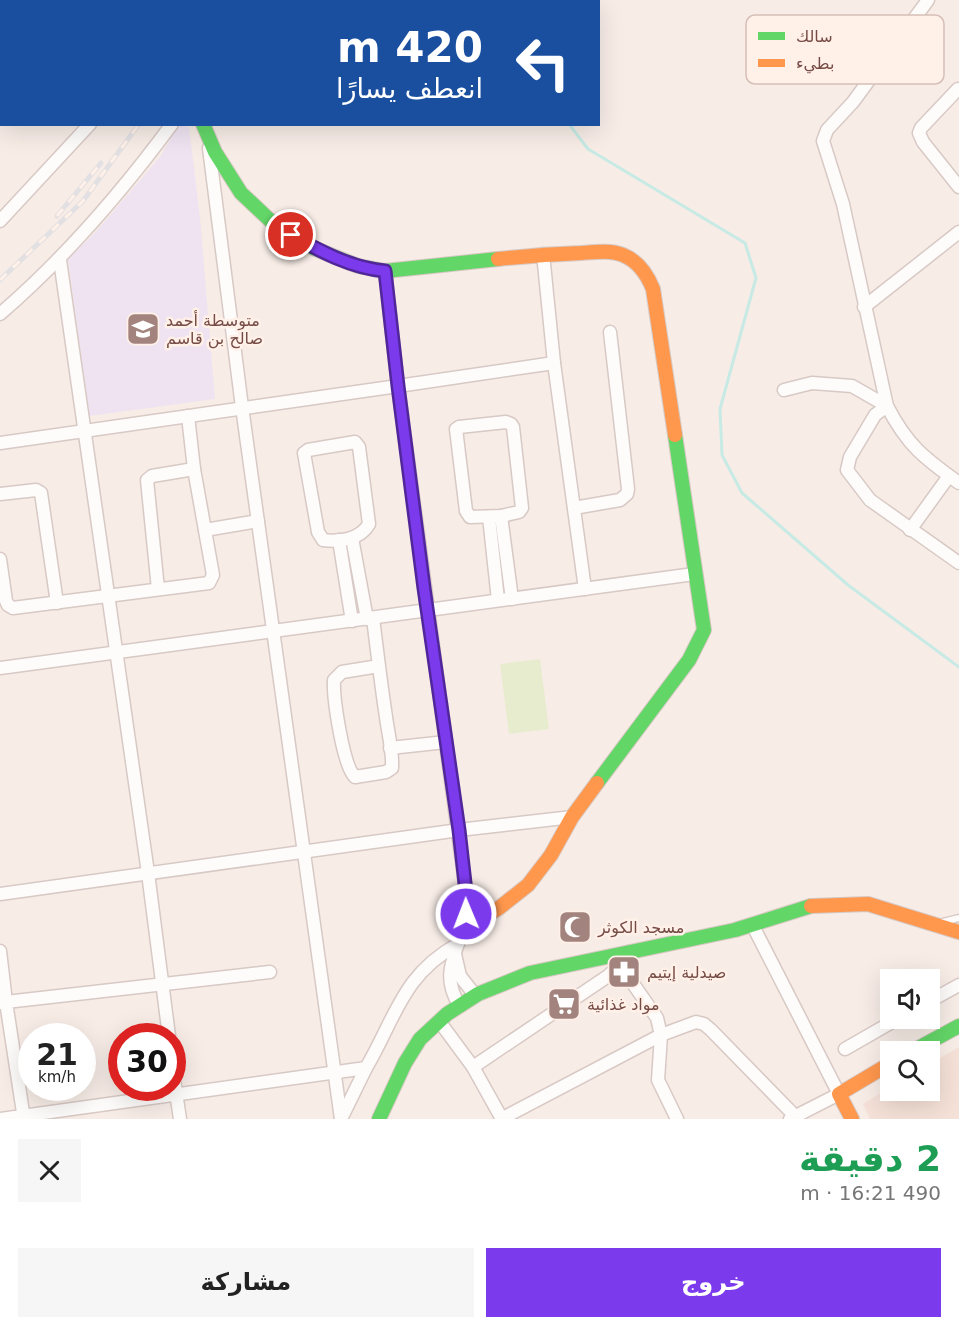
<!DOCTYPE html>
<html lang="ar">
<head>
<meta charset="utf-8">
<style>
  :root { --surface:#fff; --page:#f6f6f6; --text:#222; --muted:#767676; --accent:#7c3aed }
  body { margin:0; font-family:"DejaVu Sans","Noto Naskh Arabic",sans-serif; background:var(--page); color:var(--text); direction:rtl; height:100vh; display:flex; flex-direction:column; font-size:22px; white-space:nowrap }
  * { box-sizing:border-box; margin:0 }
  p { font-size:20px; color:var(--muted) }
  .icon { flex:none; width:33px; height:33px; fill:none; stroke:currentColor; stroke-width:2; stroke-linecap:round; stroke-linejoin:round }
  .map { position:relative; height:1119px; overflow:hidden; direction:ltr }
  .panel { display:flex; flex-direction:column; background:var(--surface); flex:1 }
  .panel>* { flex:none }
  .top-card { position:absolute; left:0px; top:0px; width:600px; height:126px; box-shadow:0 6px 24px #0002; direction:rtl; background:#1a4fa0; color:#fff; overflow:hidden }
  .fabs { position:absolute; left:880px; top:969px; display:grid; gap:12px }
  .fabs a { display:grid; place-items:center; width:60px; height:60px; border-radius:0px; background:var(--surface); box-shadow:0 6px 24px #0002; font-size:30px }
  .speed { position:absolute; left:18px; top:1023px; display:flex; gap:12px; font-size:30px; font-weight:700; text-align:center }
  .speed>* { display:grid; place-content:center; width:78px; height:78px; border-radius:50%; background:var(--surface); box-shadow:0 6px 24px #0002; line-height:1 }
  .speed small { font-size:15px; font-weight:400 }
  .speed .limit { border:9px solid #d22; background:#fff; color:#111 }
  .pin { position:absolute; display:grid; place-items:center; width:51px; height:51px; color:#fff; margin:-26px; border:3px solid #fff; border-radius:50%; box-shadow:0 2px 6px #0007 }
  .me { position:absolute; width:66px; margin:-33px; rotate:359deg; stroke-linejoin:round; filter:drop-shadow(0 0 4px #0008) }
  .turn { display:flex; align-items:center; gap:21px; height:126px; padding:0 18px; font-size:27px }
  .turn .icon { width:78px; height:78px; stroke-width:2.5 }
  .turn b { display:block; font-size:42px; line-height:51px }
  .round { display:grid; place-items:center; flex:none; width:63px; height:63px; border-radius:0px; background:var(--page) }
  .head { display:flex; align-items:center; justify-content:space-between; height:102px; padding:0 18px }
  h1 { font-size:36px; font-weight:800; line-height:45px; color:#1e9e55 }
  .button { display:flex; gap:12px; margin-top:auto; padding:12px 18px }
  .button a { flex:1; height:69px; border-radius:0px; background:var(--accent); color:#fff; font-size:24px; font-weight:800; line-height:69px; text-align:center }
  .button a+a { background:var(--page); color:var(--text) }
  .map>svg:first-child { display:block }
  .residential { fill:#f5e1d7 }
  .education { fill:#efe3f1 }
  .green { fill:#e8eccf }
  .lines { fill:none; stroke-linecap:round; stroke-linejoin:round }
  .stream { stroke:#c7eae5; stroke-width:3 }
  .lane-casing { stroke:#d8c9c5; stroke-width:9 }
  .street-casing { stroke:#d8c9c5; stroke-width:15 }
  .fast-casing { stroke:#d7c8c3; stroke-width:16 }
  .slow-casing { stroke:#d7c8c3; stroke-width:16 }
  .lane { stroke:#fefcfb; stroke-width:6 }
  .street { stroke:#fefcfb; stroke-width:12 }
  .fast { stroke:#63d668; stroke-width:14 }
  .slow { stroke:#ff974d; stroke-width:14 }
  .rail-casing { stroke:#e3e0e3; stroke-width:5 }
  .rail { stroke:#fff0e8; stroke-width:3; stroke-dasharray:9; stroke-linecap:butt }
  .route-casing { stroke:#51269a; stroke-width:15 }
  .route { stroke:#7c3aed; stroke-width:10 }
  .labels { text-anchor:middle; stroke-width:5; stroke-linejoin:round; paint-order:stroke }
  .poi-label { font-size:16px; fill:#764b45; stroke:#fff0e8; text-anchor:start }
  .key { fill:#fff0e8; stroke:#d6beb7; stroke-width:1.5 }
  .key-label { font-size:16px; fill:#764b45 }
</style>
</head>
<body>
<div class="map">
<svg width="959" height="1119" viewBox="0 0 959 1119">
  <rect width="100%" height="100%" fill="#f7ece6"/>
  <polygon class="residential" points="959,1047 959,1119 870,1119 863,1104 891,1087 891,1090 930,1090 930,1064"/>
  <polygon class="education" points="179,124 189,127 200,218 215,399 89,416 68,259 94,234 160,157"/>
  <polygon class="green" points="540,659 549,729 509,734 500,664"/>
  <g class="lines">
    <g class="stream">
      <polyline points="458,0 459,2"/>
      <polyline points="569,124 588,149 745,243 756,278 720,409 722,455 742,493 848,585 959,667"/>
    </g>
    <g class="lane-casing">
      <polyline id="lane" points="943,922 959,918"/>
    </g>
    <g class="street-casing">
      <g id="street">
        <polyline points="158,0 159,2"/>
        <path d="M928,0L853,102L827,130L823,141L843,204L887,406C907,445 924,458 959,483"/>
        <polyline points="282,2 283,0"/>
        <polyline points="0,59 2,56"/>
        <polyline points="0,81 2,81"/>
        <polyline points="958,89 921,128 919,133 923,142 959,187"/>
        <polyline points="209,148 242,407 341,1119"/>
        <polyline points="0,221 90,124"/>
        <polyline points="543,254 554,363 585,589"/>
        <polyline points="60,260 148,873 169,1036"/>
        <polyline points="385,271 398,386 554,363"/>
        <polyline points="864,307 959,232"/>
        <path d="M0,314C65,258 121,193 172,124"/>
        <polyline points="784,390 812,383 852,386 887,406 875,415 850,457 847,470 870,500 959,563"/>
        <polygon points="506,422 511,424 513,427 522,508 519,512 501,516 470,517 466,511 456,429 459,427"/>
        <path d="M355,442L359,447L369,524C360,540 339,542 323,540L318,532L304,453L308,450Z"/>
        <path d="M0,443L398,386L466,892C466,905 466,917 462,929C455,959 441,974 459,1005"/>
        <polyline points="0,494 36,490 41,493 57,603"/>
        <polyline points="574,508 620,500 627,494 628,489 610,332"/>
        <polyline points="501,516 512,599"/>
        <polyline points="489,517 498,600"/>
        <polyline points="205,530 258,521"/>
        <polyline points="910,530 949,476"/>
        <polyline points="352,538 367,619"/>
        <polyline points="339,540 352,621"/>
        <polyline points="0,559 6,601 8,605 13,608 209,583 213,575 194,469 188,416"/>
        <polyline points="158,589 147,480 152,476 194,469"/>
        <path d="M373,618C377,651 381,684 386,717C388,733 393,751 392,768L386,772L355,777C343,766 333,698 334,680L342,672L379,666"/>
        <polyline points="0,668 694,574"/>
        <polyline points="390,748 446,742"/>
        <polyline points="0,894 459,830 572,817"/>
        <polyline points="753,926 839,1094 790,1119"/>
        <polyline points="0,951 6,1002 0,1003"/>
        <polyline points="455,954 460,976 475,995"/>
        <polyline points="620,965 657,1018 661,1035 658,1080 677,1119"/>
        <polyline points="930,1001 959,985"/>
        <polyline points="439,1021 473,1067 502,1119"/>
        <polyline points="845,1049 899,1018"/>
        <polyline points="172,1066 180,1119"/>
        <polyline points="473,1067 608,976 620,965 628,952"/>
        <path d="M0,1119L366,1068C396,1017 402,975 458,944"/>
        <polyline points="24,1119 6,1002 270,972"/>
        <polyline points="341,1119 366,1068"/>
        <polyline points="501,1119 661,1035 696,1022 704,1024 711,1030 795,1116"/>
      </g>
    </g>
    <g class="fast-casing">
      <g id="fast">
        <polyline points="203,124 215,152 241,193 275,225 313,248 358,266 385,271 498,259"/>
        <polyline points="597,783 689,660 704,630 675,435"/>
        <polyline points="911,1052 959,1026"/>
        <polyline points="379,1119 405,1063 420,1039 447,1014 478,994 530,973 735,930 811,906"/>
      </g>
    </g>
    <g class="slow-casing">
      <g id="slow">
        <path d="M498,259C526,256 553,254 581,253C595,252 610,250 623,255C638,261 647,274 653,289L675,435"/>
        <polyline points="811,906 868,904 959,932"/>
        <polyline points="462,930 499,908 528,885 551,855 572,817 597,783"/>
        <polyline points="852,1119 839,1094 891,1063"/>
      </g>
    </g>
    <use href="#lane" class="lane"/>
    <use href="#street" class="street"/>
    <use href="#fast" class="fast"/>
    <use href="#slow" class="slow"/>
    <g class="rail-casing">
      <g id="rail">
        <polyline points="203,2 204,0"/>
        <polyline points="213,2 214,0"/>
        <polyline points="57,216 101,163"/>
        <polyline points="0,280 83,201 139,124"/>
      </g>
    </g>
    <use href="#rail" class="rail"/>
  </g>
  <g class="lines">
    <g class="route-casing">
      <path id="route" d="M291,235C320,251 351,268 385,271L398,386L424,588L459,830L466,892V914"/>
    </g>
    <use href="#route" class="route"/>
  </g>
  <defs>
    <g id="school-square" transform="scale(1.725)"><rect x="-9" y="-9" width="18" height="18" rx="4" fill="#a3837d" stroke="#fff0e8"/><path d="M0-5L7-2L0 1L-7-2ZM-4 1L0 2.5L4 1V4Q0 6-4 4Z" fill="#fff"/></g>
    <g id="mosque-square" transform="scale(1.725)"><rect x="-9" y="-9" width="18" height="18" rx="4" fill="#a3837d" stroke="#fff0e8"/><path d="M3.5-4.9A6 6 0 1 0 3.5 4.9A5 5 0 1 1 3.5-4.9Z" fill="#fff"/></g>
    <g id="pharmacy-square" transform="scale(1.725)"><rect x="-9" y="-9" width="18" height="18" rx="4" fill="#a3837d" stroke="#fff0e8"/><path d="M-2-6h4v4h4v4h-4v4h-4v-4h-4v-4h4Z" fill="#fff"/></g>
    <g id="supermarket-square" transform="scale(1.725)"><rect x="-9" y="-9" width="18" height="18" rx="4" fill="#a3837d" stroke="#fff0e8"/><path d="M-6-5.5h2.5l.6 2H6L4.5 2H-2.5L-4.4-4H-6ZM-1.5 3.2a1.3 1.3 0 1 0 .1 0ZM3 3.2a1.3 1.3 0 1 0 .1 0Z" fill="#fff"/></g>
  </defs>
  <g fill-rule="evenodd">
    <use href="#school-square" x="143" y="329"/>
    <use href="#mosque-square" x="575" y="927"/>
    <use href="#pharmacy-square" x="624" y="972"/>
    <use href="#supermarket-square" x="564" y="1004"/>
  </g>
  <g class="labels">
    <g class="poi-label">
      <text x="166" y="326">متوسطة أحمد<tspan x="166" dy="18">صالح بن قاسم</tspan></text>
      <text x="598" y="933">مسجد الكوثر</text>
      <text x="647" y="978">صيدلية إيتيم</text>
      <text x="587" y="1010">مواد غذائية</text>
    </g>
  </g>
  <rect x="746" y="15" width="198" height="69" rx="9" class="key"/>
  <rect x="758" y="32" width="27" height="8" fill="#63d668"/>
  <rect x="758" y="59" width="27" height="8" fill="#ff974d"/>
  <g class="key-label">
    <text x="796" y="42">سالك</text>
    <text x="796" y="69">بطيء</text>
  </g>
</svg>
<div class="fabs">
<a><svg class="icon" aria-label="sound" viewBox="0 0 24 24"><path d="M4 9h4l5-4v14l-5-4H4zM17 9q2 3 0 6"/></svg></a>
<a><svg class="icon" aria-label="search" viewBox="0 0 24 24"><circle cx="10" cy="10" r="6"/><path d="M15 15l6 6"/></svg></a>
</div>
<div class="speed"><div>21<small>km/h</small></div><div class="limit">30</div></div>
<div class="pin" style="left:291px;top:235px;background:#d93025"><svg class="icon" aria-label="arrive" viewBox="0 0 24 24"><path d="M6 21V4h12l-3 4 3 4H6"/></svg></div>
<svg class="me" style="left:466px;top:914px" viewBox="-20 -20 40 40"><circle r="17" fill="#7c3aed" stroke="#fff" stroke-width="3"/><path d="M0-11L8 9 0 5-8 9z" fill="#fff"/></svg>
<div class="top-card">
<div class="turn"><svg class="icon" aria-label="left" viewBox="0 0 24 24"><path d="M17 20v-9H6M10 6l-5 5 5 5"/></svg><div><b>420 m</b>انعطف يسارًا</div></div>
</div>
</div>
<section class="panel">
<div class="head"><div><h1>2 دقيقة</h1><p>490 m · 16:21</p></div><a class="round"><svg class="icon" aria-label="close" viewBox="0 0 24 24"><path d="M6 6l12 12M18 6L6 18"/></svg></a></div>
<div class="button"><a>خروج</a><a>مشاركة</a></div>
</section>
</body>
</html>
